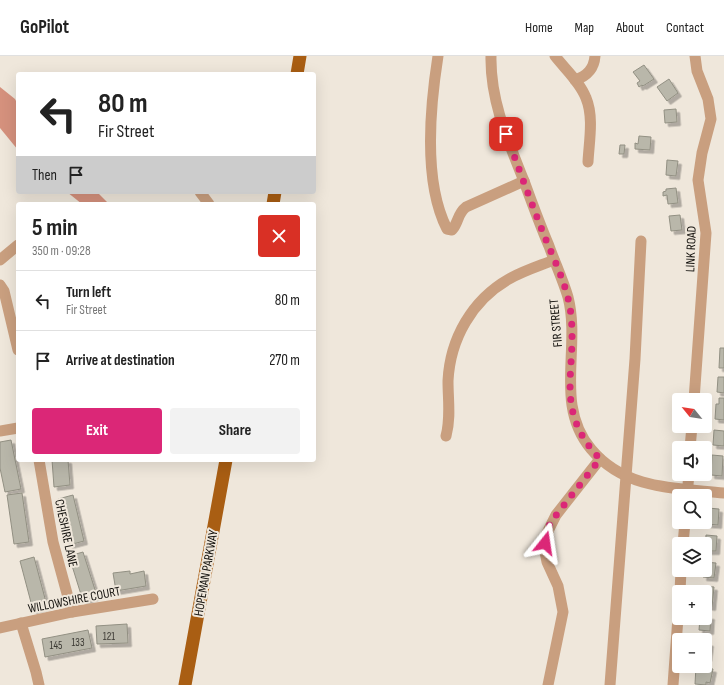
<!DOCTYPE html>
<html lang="en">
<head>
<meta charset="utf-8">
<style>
  :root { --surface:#fff; --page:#f2f2f2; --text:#222; --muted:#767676; --line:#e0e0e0; --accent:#db2777 }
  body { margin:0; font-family:"Sofia Sans Condensed",sans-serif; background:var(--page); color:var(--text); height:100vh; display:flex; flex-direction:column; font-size:15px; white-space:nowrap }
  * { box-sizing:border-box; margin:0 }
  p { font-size:13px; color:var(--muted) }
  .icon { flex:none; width:22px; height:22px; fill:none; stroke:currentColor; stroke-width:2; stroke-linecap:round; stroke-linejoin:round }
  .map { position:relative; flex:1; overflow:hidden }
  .details { position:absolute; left:16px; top:146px; width:300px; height:260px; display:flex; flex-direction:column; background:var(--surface); border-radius:4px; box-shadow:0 4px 16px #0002 }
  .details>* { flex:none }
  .banner { position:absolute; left:16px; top:16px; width:300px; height:122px; border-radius:4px; box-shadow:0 4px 16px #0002; background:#fff; color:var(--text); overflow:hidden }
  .needle { width:26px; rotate:300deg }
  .controls { position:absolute; left:672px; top:337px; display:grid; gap:8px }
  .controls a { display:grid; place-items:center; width:40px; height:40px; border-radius:4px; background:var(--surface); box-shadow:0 4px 16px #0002; font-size:20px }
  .pin { position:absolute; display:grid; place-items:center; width:34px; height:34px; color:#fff; margin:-17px; border-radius:8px; box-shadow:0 2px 6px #0006 }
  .me { position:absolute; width:44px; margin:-22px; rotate:15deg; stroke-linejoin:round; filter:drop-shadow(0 0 3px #0008) }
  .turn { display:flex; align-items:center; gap:14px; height:84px; padding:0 16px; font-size:18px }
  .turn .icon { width:52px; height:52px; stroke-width:2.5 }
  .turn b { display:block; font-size:28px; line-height:34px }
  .then { display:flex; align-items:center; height:38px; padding:0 16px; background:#0003; gap:8px; font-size:15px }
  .round { display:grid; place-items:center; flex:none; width:42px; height:42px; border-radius:4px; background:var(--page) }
  .headline { display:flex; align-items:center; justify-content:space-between; height:68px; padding:0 16px }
  h1 { font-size:24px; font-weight:700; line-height:30px }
  .primary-button { display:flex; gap:8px; margin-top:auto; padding:8px 16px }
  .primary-button a { flex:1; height:46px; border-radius:4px; background:var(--accent); color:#fff; font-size:16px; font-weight:700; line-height:46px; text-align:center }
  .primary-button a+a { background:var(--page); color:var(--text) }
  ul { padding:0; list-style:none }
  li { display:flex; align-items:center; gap:12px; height:60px; padding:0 16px; border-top:1px solid var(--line) }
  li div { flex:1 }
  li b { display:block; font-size:15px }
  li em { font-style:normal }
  header { display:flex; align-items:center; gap:24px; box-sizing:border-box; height:56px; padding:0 20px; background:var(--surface); border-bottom:1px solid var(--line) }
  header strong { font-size:19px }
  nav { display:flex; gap:22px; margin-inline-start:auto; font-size:14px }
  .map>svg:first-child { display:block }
  .forest { fill:#d5917d }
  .building { fill:#b9b7aa; stroke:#929083; filter:url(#shadow) }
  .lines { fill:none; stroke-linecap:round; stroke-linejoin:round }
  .minor { stroke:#c99f7f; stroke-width:11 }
  .major { stroke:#a95e13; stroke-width:13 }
  .route { stroke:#db2777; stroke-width:7; stroke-dasharray:0 12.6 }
  .labels { text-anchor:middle; stroke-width:4; stroke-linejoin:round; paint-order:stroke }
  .number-label { font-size:11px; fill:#3b3933 }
  .street-label { font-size:13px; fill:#110f0b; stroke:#efe7db }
</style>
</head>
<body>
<header>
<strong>GoPilot</strong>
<nav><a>Home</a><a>Map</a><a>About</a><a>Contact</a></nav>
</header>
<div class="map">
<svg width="724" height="629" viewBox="0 0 724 629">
  <defs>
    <filter id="shadow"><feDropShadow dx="3.5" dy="3.5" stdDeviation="0" flood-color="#0004"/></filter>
  </defs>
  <rect width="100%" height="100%" fill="#efe7db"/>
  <g class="forest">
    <polygon points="0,31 15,43 18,49 18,94 0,72"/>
    <polygon points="67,136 97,136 109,148 82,148"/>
  </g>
  <g class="building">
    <polygon points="644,9 654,23 643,30 642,29 639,31 637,27 640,25 633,16"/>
    <polygon points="669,23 678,37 667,45 657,31"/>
    <polygon points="676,53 677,66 665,67 664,54"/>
    <polygon points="639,80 651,81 650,94 635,93 635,87 638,88"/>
    <polygon points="620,89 625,89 624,98 619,98"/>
    <polygon points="667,104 678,105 676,120 666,119"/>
    <polygon points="676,132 678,147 668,148 667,139 663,140 663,136 666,135 666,133"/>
    <polygon points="680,159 682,174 671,175 669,160"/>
    <polygon points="720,292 724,292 724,312 719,312"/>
    <polygon points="718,321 724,321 724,337 717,336"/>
    <polygon points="719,342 724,342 724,364 715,363 716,348 719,348"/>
    <polygon points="714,374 724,375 724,390 713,389"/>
    <polygon points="11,384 21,433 5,436 0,412 0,386"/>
    <polygon points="712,399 723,400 722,420 711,419"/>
    <polygon points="52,404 68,404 70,429 54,431"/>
    <polygon points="22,437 29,486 14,488 7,439"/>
    <polygon points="73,439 84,485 69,489 58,443"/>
    <polygon points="708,452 719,453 718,469 707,468"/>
    <polygon points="706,479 717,480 716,495 705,495"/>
    <polygon points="83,496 97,540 83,545 69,500"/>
    <polygon points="34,501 47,550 33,554 20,505"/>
    <polygon points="705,506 716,507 714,522 703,521"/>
    <polygon points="130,515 130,518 144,515 146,530 116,535 113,517"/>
    <polygon points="703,530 714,531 712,551 705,550 705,536 702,536"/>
    <polygon points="705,560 711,560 710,575 699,574 700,562 705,562"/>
    <polygon points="127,568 128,587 97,588 96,570"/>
    <polygon points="88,574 92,592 45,601 42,583"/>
    <polygon points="705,586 710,587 708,602 705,602"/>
    <polygon points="705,609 707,609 707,612 713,613 710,627 706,626 706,629 695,628 696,610 705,610"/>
  </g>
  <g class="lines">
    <g class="minor">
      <path d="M438,0C430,51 423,126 447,173L452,174C459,166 457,158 466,151L524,125"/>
      <path d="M491,0C490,44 508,85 524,125C532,147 540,169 549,190C555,207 563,224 568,241C581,292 554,349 591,393C625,434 675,432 724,437"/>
      <path d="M555,0C565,13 580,26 586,42C594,61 589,86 588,106"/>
      <path d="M575,24C587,20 594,13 595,0"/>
      <polyline points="200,136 209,148"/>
      <polyline points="0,204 18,189"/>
      <polyline points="0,229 4,235 18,294"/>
      <polyline points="694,344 706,177 698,124 702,97 711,63 708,43 697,15 695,0"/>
      <polyline points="0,375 18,372"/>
      <path d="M446,380C451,362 448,344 448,325C450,283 472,244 509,223C523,215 539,210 554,204"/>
      <polyline points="690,392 692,370"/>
      <polyline points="39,404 53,486 72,556"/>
      <polyline points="687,439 689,418"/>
      <polyline points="683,488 685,466"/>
      <polyline points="680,536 681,514"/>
      <polyline points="21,567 36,616 39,629"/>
      <polyline points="0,572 72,556 153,543"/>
      <polyline points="548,629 563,556 558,530 547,506 545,496 547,477 556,459 600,403"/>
      <polyline points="610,629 635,303 641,185"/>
      <polyline points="673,629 679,548"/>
    </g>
    <g class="major">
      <polyline points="297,18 300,0"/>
      <polyline points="273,148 275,136"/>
      <polyline points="185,629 226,404"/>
    </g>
  </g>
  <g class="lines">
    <path class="route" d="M506,78C519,113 532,149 546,184C556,208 568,232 571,259C577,317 553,353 600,403L550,467L545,487"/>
  </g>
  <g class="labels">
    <g class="number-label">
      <text x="109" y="584">121</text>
      <text x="78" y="590">133</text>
      <text x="56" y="593">145</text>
    </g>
    <g class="street-label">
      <text transform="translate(690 193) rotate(-88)" y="5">LINK ROAD</text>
      <text transform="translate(555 267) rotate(-95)" y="5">FIR STREET</text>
      <text transform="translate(67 477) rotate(78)" y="5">CHESHIRE LANE</text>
      <text transform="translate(205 517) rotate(-80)" y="5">HOPEMAN PARKWAY</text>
      <text transform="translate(74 543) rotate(-11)" y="5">WILLOWSHIRE COURT</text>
    </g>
  </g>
</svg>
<div class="controls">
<a><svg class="needle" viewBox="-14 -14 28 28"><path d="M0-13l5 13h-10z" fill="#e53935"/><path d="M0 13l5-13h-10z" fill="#767676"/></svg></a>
<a><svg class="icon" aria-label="sound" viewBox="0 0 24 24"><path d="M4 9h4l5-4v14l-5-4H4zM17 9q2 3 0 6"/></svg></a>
<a><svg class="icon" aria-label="search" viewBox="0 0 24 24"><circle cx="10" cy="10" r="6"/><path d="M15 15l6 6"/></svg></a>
<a><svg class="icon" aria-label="layers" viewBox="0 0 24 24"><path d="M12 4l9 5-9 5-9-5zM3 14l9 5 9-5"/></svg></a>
<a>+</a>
<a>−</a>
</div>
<div class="pin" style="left:506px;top:78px;background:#d93025"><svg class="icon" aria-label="arrive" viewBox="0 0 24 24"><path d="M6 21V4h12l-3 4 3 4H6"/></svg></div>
<svg class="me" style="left:545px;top:487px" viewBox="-20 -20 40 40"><path d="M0-17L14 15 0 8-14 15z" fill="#db2777" stroke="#fff" stroke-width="4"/></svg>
<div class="banner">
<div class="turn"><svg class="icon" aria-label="left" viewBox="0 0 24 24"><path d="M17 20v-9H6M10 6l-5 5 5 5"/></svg><div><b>80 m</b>Fir Street</div></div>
<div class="then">Then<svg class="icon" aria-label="arrive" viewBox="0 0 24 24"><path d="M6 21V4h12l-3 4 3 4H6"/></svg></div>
</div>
<section class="details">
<div class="headline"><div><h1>5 min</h1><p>350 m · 09:28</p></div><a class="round" style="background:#d93025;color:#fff"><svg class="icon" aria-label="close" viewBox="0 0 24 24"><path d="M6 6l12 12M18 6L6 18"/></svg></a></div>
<ul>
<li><svg class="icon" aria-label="left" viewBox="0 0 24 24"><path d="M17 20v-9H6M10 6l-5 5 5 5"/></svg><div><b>Turn left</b><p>Fir Street</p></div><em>80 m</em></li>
<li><svg class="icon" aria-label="arrive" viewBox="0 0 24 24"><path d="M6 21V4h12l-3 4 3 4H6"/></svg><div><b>Arrive at destination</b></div><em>270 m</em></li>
</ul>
<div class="primary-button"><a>Exit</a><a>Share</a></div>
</section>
</div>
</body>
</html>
